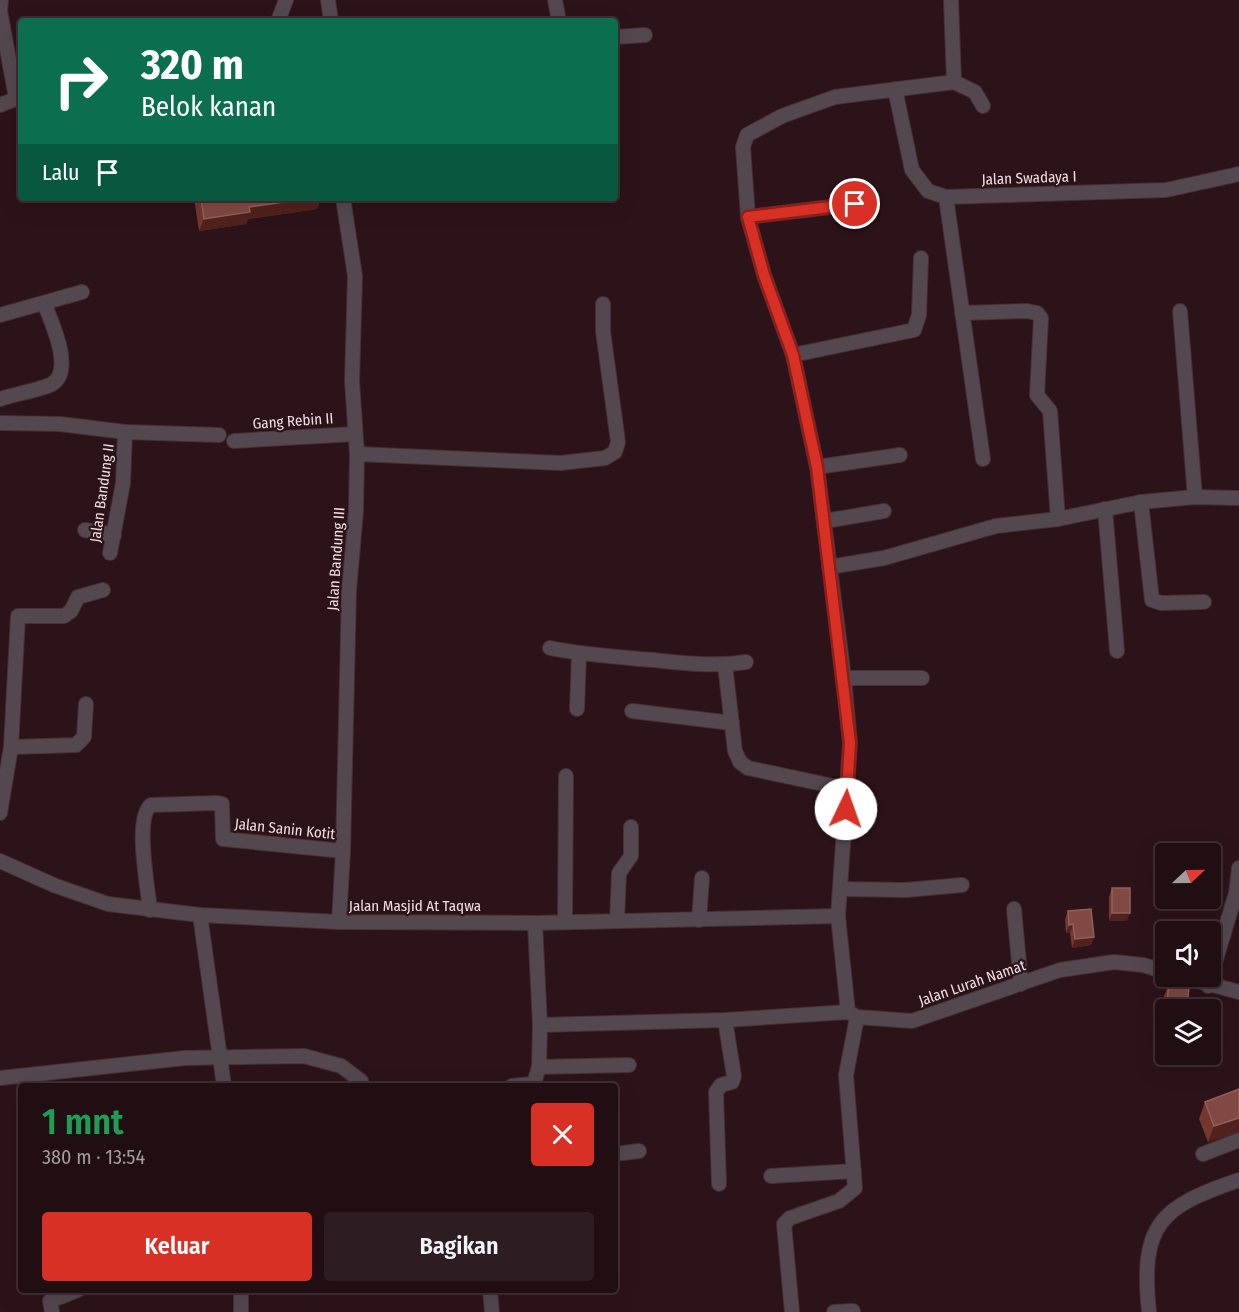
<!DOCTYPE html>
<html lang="id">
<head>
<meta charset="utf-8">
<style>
  :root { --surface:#210e13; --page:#2d1c21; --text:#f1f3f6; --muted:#a29ca0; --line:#3e2e33; --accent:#d93025 }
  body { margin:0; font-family:"Fira Sans Condensed",sans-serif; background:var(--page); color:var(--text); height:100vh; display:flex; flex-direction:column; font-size:22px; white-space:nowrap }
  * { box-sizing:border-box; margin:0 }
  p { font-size:20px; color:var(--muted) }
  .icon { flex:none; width:33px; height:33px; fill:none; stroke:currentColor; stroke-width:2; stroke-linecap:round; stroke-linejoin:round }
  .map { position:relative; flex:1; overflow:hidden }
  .drawer { position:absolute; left:18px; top:1083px; width:600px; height:210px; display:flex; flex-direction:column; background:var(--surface); border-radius:6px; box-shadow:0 6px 24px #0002,0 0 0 2px var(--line) }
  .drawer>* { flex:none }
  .hud { position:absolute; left:18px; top:18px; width:600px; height:183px; border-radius:6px; box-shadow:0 6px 24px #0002,0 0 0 2px var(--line); background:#0b6e4f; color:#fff; overflow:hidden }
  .needle { width:39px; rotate:68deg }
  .buttons { position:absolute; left:1155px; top:843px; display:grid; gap:12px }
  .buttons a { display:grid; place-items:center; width:66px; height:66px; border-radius:6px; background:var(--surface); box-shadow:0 6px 24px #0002,0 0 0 2px var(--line); font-size:30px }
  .pin { position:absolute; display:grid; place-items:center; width:51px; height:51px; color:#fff; margin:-26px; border:3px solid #fff; border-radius:50%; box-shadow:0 2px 6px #0007 }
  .me { position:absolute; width:66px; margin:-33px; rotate:3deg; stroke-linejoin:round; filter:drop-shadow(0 0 4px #0008) }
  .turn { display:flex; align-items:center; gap:21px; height:126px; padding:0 24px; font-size:27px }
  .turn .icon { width:78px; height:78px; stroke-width:2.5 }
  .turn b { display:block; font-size:42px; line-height:51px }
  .then { display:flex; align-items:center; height:57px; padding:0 24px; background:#0003; gap:12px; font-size:22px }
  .round { display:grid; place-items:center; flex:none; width:63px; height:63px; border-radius:6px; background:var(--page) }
  .overview { display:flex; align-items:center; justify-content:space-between; height:102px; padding:0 24px }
  h1 { font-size:36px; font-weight:600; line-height:45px; color:#1e9e55 }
  .button { display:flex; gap:12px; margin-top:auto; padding:12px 24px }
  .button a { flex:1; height:69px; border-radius:6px; background:var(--accent); color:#fff; font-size:24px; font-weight:600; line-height:69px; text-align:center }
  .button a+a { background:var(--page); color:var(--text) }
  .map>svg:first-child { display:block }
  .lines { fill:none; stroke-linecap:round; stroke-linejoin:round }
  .minor-casing { stroke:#472f35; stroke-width:16 }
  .minor { stroke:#53484f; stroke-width:14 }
  .wall { fill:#73372e }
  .shaded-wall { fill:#51211d }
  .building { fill:#814941; stroke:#92605a; stroke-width:1.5 }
  .route-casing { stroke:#8d1f18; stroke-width:15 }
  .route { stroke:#d93025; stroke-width:10 }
  .labels { text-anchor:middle; stroke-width:4.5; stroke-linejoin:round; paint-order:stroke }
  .street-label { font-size:15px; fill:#f0dee1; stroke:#2c1319 }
</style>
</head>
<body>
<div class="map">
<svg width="1239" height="1312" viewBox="0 0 1239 1312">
  <rect width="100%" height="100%" fill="#2c1319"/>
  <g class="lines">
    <g class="minor-casing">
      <g id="minor">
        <polyline points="1,0 0,11 16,98"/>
        <polyline points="328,0 331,21"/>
        <polyline points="555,0 559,21"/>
        <polyline points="951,0 954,82 835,97 782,116 747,135 743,147 748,217 764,275 793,355 817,467 844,678 850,743 838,916 848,1012 857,1017 912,1021 1060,970 1114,962 1143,965 1166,972"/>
        <polyline points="278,21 286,0"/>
        <polyline points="615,37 645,35"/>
        <polyline points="954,82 975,92 983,106"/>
        <polyline points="895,89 912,170 928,191 946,197 1166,190 1239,174"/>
        <polyline points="0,105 21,97"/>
        <polyline points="946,197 983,459"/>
        <polyline points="748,217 855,204"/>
        <polyline points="1180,311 1195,497"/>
        <polyline points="962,313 1027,311 1037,313 1041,318 1037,395 1050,411 1058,519"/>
        <polyline points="0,315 82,292"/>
        <polyline points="793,355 914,330 919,315 921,258"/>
        <path d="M0,399C16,394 35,391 50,385C76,373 51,321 44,303"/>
        <polyline points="0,423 60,424 125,432 123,483 110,553"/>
        <polyline points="125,432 219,435"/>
        <polyline points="234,441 355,434"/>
        <polyline points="357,454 561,463 605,458 615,452 618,442 603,331 603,304"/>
        <polyline points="817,467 900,455"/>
        <polyline points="1141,502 1152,600 1161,603 1204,602"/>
        <polyline points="1105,509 1117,651"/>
        <polyline points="825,521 884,511"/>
        <polyline points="85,530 114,535"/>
        <polyline points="829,567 884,558 996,526 1058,519 1141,502 1195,497 1239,498"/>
        <path d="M550,648C584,655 618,657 653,660C684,663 715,667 746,662"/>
        <polyline points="725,665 735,751 740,762 748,768 847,789"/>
        <polyline points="844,678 922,678"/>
        <polyline points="577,709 579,654"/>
        <polyline points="632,711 732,723"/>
        <polyline points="11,747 76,745 84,737 86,704"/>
        <polyline points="0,813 11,747 18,616 64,616 71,611 78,597 103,590"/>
        <polyline points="0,861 56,886 108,904 200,915 339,922 535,923 838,916"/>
        <polyline points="842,889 906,890 962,885"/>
        <polyline points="1014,909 1021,984"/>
        <path d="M150,910C148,888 134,818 151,805L216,803L222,804L223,839L343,851"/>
        <polyline points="200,915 224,1086"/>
        <polyline points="699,920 702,878"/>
        <polyline points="565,921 566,776"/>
        <polyline points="617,921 619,873 631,856 631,827"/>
        <polyline points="339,922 343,851 349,590 356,511 357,454 352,381 355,276 343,198"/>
        <polyline points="1179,976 1239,992"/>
        <polyline points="1208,986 1236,893 1239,868"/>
        <polyline points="540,1025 725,1020 848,1012"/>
        <polyline points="539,1067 629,1065"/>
        <polyline points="0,1078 185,1058 304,1056 341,1066 361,1081 362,1086"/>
        <polyline points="512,1086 532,1084"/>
        <polyline points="533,1086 539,1067 540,1025 535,923"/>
        <polyline points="615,1154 639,1151"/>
        <polyline points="1203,1154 1239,1140"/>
        <polyline points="771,1176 854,1171"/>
        <polyline points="719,1184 716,1092 721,1085 732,1082 734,1076 725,1020"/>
        <polyline points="490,1290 492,1312"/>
        <polyline points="52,1312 50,1301 78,1290"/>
        <polyline points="241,1312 241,1290"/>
        <polyline points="792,1312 784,1224 790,1218 839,1201 855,1188 846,1075 857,1017"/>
        <polyline points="834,1312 853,1311"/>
        <path d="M1149,1312C1140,1225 1159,1207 1239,1180"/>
      </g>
    </g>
    <use href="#minor" class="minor"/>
  </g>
  <g class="wall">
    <polygon points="194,198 321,198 317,209 248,219 246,224 199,231"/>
    <polygon points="1112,888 1127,921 1109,921 1109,897"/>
    <polygon points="1068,911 1094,937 1091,945 1072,948 1070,933 1066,933 1065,919"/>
    <polygon points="1169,984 1187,1010 1166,1010 1166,1052 1159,1051 1164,996"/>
    <polygon points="1239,1089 1239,1132 1208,1142 1199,1119 1205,1102"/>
  </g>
  <g class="shaded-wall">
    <polygon points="313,198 321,198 317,209 248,219 246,224 199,231 204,219 249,207"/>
    <polygon points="1112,913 1130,913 1127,921 1109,921"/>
    <polygon points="1073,924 1070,933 1066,933 1069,925"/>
    <polygon points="1094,937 1091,945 1072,948 1075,939"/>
    <polygon points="1239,1118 1239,1132 1208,1142 1214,1126"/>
  </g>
  <g class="building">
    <polygon points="201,198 313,198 249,207 250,212 204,219"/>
    <rect x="1112" y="888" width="18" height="25"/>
    <polygon points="1091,909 1094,937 1075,939 1073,924 1069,925 1068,911"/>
    <polygon points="1169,984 1189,986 1187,1010 1166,1010"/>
    <polygon points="1166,1018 1166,1039 1163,1039"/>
    <polygon points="1239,1089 1239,1118 1214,1126 1205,1102"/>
  </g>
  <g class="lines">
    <g class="route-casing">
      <polyline id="route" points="846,809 850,743 817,467 793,355 764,275 748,217 855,204"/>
    </g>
    <use href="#route" class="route"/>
  </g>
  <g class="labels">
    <g class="street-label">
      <text transform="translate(1029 178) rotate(-2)" y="5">Jalan Swadaya I</text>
      <text transform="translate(293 421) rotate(-4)" y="5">Gang Rebin II</text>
      <text transform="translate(102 493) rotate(-82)" y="5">Jalan Bandung II</text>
      <text transform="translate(336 559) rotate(-86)" y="5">Jalan Bandung III</text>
      <text transform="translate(285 829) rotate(6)" y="5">Jalan Sanin Kotit</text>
      <text x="415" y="911">Jalan Masjid At Taqwa</text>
      <text transform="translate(972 983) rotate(-19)" y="5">Jalan Lurah Namat</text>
    </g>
  </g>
</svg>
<div class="buttons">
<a><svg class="needle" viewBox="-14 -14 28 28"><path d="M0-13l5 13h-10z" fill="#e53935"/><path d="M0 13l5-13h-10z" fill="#a29ca0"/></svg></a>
<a><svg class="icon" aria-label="sound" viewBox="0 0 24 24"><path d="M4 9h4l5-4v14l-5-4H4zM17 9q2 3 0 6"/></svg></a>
<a><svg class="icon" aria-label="layers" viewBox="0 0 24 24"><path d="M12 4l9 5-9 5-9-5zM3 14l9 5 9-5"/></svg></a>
</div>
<div class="pin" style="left:855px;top:204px;background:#d93025"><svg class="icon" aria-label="arrive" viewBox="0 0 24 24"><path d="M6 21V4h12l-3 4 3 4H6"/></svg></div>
<svg class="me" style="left:846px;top:809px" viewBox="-20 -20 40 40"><circle r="19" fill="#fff"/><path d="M0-13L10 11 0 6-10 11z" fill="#d93025"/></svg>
<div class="hud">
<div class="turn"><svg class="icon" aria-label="right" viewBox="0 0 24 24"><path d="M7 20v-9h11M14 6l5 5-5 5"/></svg><div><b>320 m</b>Belok kanan</div></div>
<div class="then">Lalu<svg class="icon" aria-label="arrive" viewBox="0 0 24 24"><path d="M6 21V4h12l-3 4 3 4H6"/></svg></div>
</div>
<section class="drawer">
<div class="overview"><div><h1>1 mnt</h1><p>380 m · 13:54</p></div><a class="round" style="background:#d93025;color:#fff"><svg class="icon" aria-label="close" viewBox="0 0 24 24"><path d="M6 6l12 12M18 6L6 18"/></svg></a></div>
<div class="button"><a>Keluar</a><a>Bagikan</a></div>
</section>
</div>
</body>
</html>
